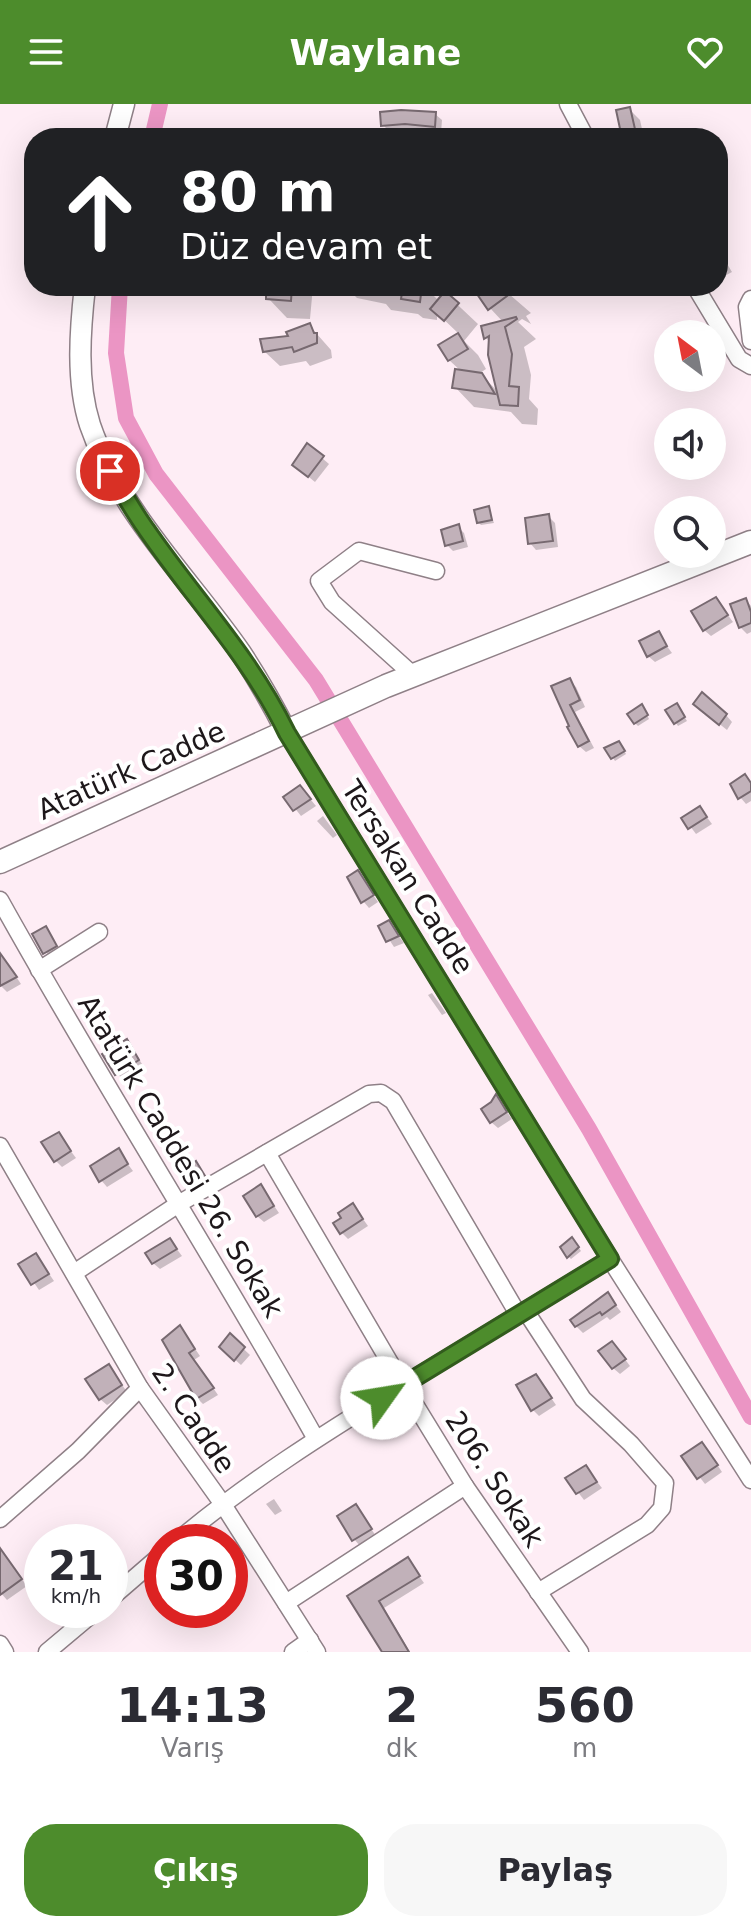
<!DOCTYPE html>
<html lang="tr">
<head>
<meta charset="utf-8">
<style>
  :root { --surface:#fff; --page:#f7f7f7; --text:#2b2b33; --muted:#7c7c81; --accent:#4d8c2c }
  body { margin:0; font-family:"DejaVu Sans",sans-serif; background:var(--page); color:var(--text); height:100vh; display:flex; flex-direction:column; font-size:30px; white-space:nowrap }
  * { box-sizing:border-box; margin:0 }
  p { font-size:26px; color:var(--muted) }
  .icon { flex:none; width:44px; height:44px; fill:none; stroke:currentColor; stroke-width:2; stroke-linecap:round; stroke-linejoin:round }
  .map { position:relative; height:1548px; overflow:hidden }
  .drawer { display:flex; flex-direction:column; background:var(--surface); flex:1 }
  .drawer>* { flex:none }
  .guide { position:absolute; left:24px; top:24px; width:704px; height:168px; border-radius:32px; box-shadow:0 8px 32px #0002; background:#202124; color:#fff; overflow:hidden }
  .needle { width:52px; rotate:328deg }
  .controls { position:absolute; left:654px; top:216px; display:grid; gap:16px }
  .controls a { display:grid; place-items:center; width:72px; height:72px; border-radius:50%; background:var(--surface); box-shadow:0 8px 32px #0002; font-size:40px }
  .speed { position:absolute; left:24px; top:1420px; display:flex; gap:16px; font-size:40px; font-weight:700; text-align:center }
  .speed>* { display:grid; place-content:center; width:104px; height:104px; border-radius:50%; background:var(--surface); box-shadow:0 8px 32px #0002; line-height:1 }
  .speed small { font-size:20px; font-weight:400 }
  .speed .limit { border:12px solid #d22; background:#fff; color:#111 }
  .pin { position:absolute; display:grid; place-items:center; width:68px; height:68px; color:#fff; margin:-34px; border:4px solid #fff; border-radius:50%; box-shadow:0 2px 8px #0007 }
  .me { position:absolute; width:88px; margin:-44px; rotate:58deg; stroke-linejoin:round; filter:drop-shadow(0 0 6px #0008) }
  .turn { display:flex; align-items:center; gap:28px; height:168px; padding:0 24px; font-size:36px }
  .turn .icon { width:104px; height:104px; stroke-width:2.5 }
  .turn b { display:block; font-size:56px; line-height:68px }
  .eta { display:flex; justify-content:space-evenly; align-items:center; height:136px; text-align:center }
  .eta b { font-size:48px; font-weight:600; line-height:56px }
  .primary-button { display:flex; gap:16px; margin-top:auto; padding:16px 24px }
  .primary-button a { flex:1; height:92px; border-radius:32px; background:var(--accent); color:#fff; font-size:32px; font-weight:600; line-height:92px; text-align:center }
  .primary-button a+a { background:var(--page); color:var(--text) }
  header { display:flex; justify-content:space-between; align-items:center; height:104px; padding:0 24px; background:var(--accent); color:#fff; font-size:36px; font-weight:600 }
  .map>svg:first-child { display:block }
  .shadow { fill:#0003 }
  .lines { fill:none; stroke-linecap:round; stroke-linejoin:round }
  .canal { stroke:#eb95c4; stroke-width:16 }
  .building { fill:#c1b1b9; stroke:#776970; stroke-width:2 }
  .minor-casing { stroke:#8f8087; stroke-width:19 }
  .tertiary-casing { stroke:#8f8087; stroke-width:23 }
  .secondary-casing { stroke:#8f8087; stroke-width:25 }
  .minor { stroke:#fff; stroke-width:16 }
  .tertiary { stroke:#fff; stroke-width:20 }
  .secondary { stroke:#fff; stroke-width:22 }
  .route-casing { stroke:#325b1d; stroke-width:20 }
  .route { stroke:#4d8c2c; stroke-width:14 }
  .labels { text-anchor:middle; stroke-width:8; stroke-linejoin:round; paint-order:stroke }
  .street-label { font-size:28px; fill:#1d171a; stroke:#fff }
</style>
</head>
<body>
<header><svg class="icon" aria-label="menu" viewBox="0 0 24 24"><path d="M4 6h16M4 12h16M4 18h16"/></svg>Waylane<svg class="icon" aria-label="heart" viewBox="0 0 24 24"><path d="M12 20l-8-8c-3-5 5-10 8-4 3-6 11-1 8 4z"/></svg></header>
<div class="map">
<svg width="751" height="1548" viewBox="0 0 751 1548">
  <rect width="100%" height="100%" fill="#feedf5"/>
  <g class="shadow">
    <polygon points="630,6 640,16 644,34 624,34"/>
    <polygon points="435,10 442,16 441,29 413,26 389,27 383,21"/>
    <polygon points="718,152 726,158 732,168 719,175"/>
    <polygon points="269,182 313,182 310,215 287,214 268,194"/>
    <polygon points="345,182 424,182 439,197 445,189 478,220 464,237 478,251 486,265 480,269 499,289 491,239 486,234 483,223 503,218 490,204 482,190 469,182 506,182 509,190 531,209 526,212 531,220 522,215 518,218 536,235 524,243 531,271 529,295 538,305 537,321 522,320 511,308 474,303 455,283 462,268 449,256 441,241 459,230 437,209 437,216 423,214 418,210 391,206 386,200 357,194"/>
    <polygon points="309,221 331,246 332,254 310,262 306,257 280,262 265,248"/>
    <polygon points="308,342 329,360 315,378 294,361"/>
    <polygon points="488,404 494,419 481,421 478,418"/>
    <polygon points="549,413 555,419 558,443 536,446 530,439"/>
    <polygon points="458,423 464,429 468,443 453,447 447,441"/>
    <polygon points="716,495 733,518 711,532 704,526"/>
    <polygon points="746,496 751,502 751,528 747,530 740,523"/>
    <polygon points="658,530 672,549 655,558 648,552"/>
    <polygon points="569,576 576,583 585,603 575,608 594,644 586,648 579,642 554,583"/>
    <polygon points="679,604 687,617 678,622 668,607"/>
    <polygon points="644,605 649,615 638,622 635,619"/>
    <polygon points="702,606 726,611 732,618 727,626"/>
    <polygon points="621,642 626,650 615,657 607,645"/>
    <polygon points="745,673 751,679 751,697 746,700 740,693"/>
    <polygon points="306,690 316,702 301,712 286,693"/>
    <polygon points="700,704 712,720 696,730 684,714"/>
    <polygon points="323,712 337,731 333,734 317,717"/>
    <polygon points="358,769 378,798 369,804 363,797"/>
    <polygon points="389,819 404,839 394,843 381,823"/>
    <polygon points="46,825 62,849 51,855 35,831"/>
    <polygon points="0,857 9,862 21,880 7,888 0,881"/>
    <polygon points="432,889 446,909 442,911 428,891"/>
    <polygon points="127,937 144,963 123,976 117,969"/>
    <polygon points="496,993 512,1015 498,1024 491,1018"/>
    <polygon points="58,1030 76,1054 62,1063 56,1057"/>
    <polygon points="118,1047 133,1067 107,1083 101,1076"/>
    <polygon points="195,1059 209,1079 195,1087 189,1081"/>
    <polygon points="261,1083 279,1109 264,1118 257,1112"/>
    <polygon points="353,1101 368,1122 348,1135 341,1128 344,1114"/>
    <polygon points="170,1136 182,1152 160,1165 153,1159"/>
    <polygon points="575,1138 581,1147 571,1155 568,1152"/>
    <polygon points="36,1151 54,1177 39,1186 21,1160"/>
    <polygon points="608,1191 621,1208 610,1216 607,1213 583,1229 576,1222"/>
    <polygon points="180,1223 200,1252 194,1256 218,1291 203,1300 197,1294"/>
    <polygon points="230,1232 250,1251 241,1261 221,1243"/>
    <polygon points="618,1246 630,1262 620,1270 613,1264"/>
    <polygon points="109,1262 127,1288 107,1301 100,1295"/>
    <polygon points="536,1272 556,1301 539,1312 533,1306"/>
    <polygon points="708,1347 722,1368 705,1380 684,1353"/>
    <polygon points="586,1364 602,1384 584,1396 568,1375"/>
    <polygon points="274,1395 282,1407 275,1411 266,1400"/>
    <polygon points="356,1403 376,1432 360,1442 354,1435"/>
    <polygon points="407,1455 424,1479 384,1504 410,1548 383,1548 349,1493"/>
    <polygon points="0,1460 12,1462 27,1482 7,1496 0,1488"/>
  </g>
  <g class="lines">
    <g class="canal">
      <polyline points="152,34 160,0"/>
      <polyline points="120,182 116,249 126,314 156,370 316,576 589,1025 751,1313"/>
    </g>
  </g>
  <g class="building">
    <polygon points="630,3 637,34 622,34 616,6"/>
    <polygon points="401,6 436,8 435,23 405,20 381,22 380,8"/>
    <polygon points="266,182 292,182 291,197 266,195"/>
    <polygon points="403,182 422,182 420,198 401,195"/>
    <polygon points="489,182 500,182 507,192 488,206 477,190"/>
    <polygon points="445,187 459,199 444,217 430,205"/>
    <polygon points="516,213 517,215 505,223 512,250 509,282 519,283 518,302 500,301 488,251 489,232 484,235 481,222"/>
    <polygon points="310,219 314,229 317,229 317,239 294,248 292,243 263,248 260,235 288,232 286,228"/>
    <polygon points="458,229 468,245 448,257 438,241"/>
    <polygon points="455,265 482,269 495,290 452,284"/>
    <polygon points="307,339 324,352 308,373 292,361"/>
    <polygon points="489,402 492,416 477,419 474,406"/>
    <polygon points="549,410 553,437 528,440 525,414"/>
    <polygon points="459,420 463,437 445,442 441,426"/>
    <polygon points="716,493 728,511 703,527 691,507"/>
    <polygon points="746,494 751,508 751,519 739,524 730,500"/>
    <polygon points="659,527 667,542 647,553 639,537"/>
    <polygon points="570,574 580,596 570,601 589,637 578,643 567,623 569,622 551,582"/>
    <polygon points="702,588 727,610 719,621 693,600"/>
    <polygon points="677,599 685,613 674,620 665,606"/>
    <polygon points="642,600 648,611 634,620 627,610"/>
    <polygon points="619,637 625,647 611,655 604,644"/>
    <polygon points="745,670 751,679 751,687 738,695 730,680"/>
    <polygon points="300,681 311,695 293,707 283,693"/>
    <polygon points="700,702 707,713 688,725 681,714"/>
    <polygon points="358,766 374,791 361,799 347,773"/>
    <polygon points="389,816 399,832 386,838 378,822"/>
    <polygon points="46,822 57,842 43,850 32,830"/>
    <polygon points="0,849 17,873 0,882"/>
    <polygon points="127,935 139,956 115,971 102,950"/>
    <polygon points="496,990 507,1008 490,1019 481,1005 491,998"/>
    <polygon points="59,1028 71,1047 54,1058 41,1038"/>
    <polygon points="119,1044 128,1060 99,1078 90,1062"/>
    <polygon points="196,1057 205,1072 187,1082 178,1068"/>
    <polygon points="261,1080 274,1102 256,1113 243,1092"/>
    <polygon points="353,1099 363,1115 340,1130 333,1119 341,1114 338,1109"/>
    <polygon points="572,1133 579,1143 567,1154 560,1143"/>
    <polygon points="170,1134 177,1145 152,1160 145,1149"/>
    <polygon points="36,1149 49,1170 31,1181 18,1160"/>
    <polygon points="608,1188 616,1201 602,1211 600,1208 575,1223 570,1216"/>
    <polygon points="180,1221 195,1245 189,1249 214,1284 196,1295 162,1236"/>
    <polygon points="230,1229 245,1243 234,1257 219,1243"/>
    <polygon points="612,1237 626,1255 612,1265 598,1247"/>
    <polygon points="109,1260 122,1281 99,1296 85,1275"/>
    <polygon points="536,1270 552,1294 531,1307 516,1281"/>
    <polygon points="702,1338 718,1361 697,1375 681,1352"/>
    <polygon points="586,1361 597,1378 576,1390 565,1374"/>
    <polygon points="356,1400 372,1425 352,1437 337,1412"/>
    <polygon points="0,1444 22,1475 0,1491"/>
    <polygon points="408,1453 420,1472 379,1497 409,1548 382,1548 347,1492"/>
  </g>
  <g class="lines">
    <g class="minor-casing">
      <g id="minor">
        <polyline points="568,0 586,34"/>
        <polyline points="695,182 739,255 751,262"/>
        <polyline points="751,195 747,203 751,237"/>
        <polyline points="413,571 332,498 319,477 359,447 436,467"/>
        <polyline points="287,629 610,1155 751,1376"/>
        <path d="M0,796C101,978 214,1153 316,1335"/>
        <polyline points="39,866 99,828"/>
        <polyline points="0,1042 140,1284 222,1399 317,1548"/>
        <polyline points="74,1169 180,1099 369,990 381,989 393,997 518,1210"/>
        <polyline points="525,1206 583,1295 631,1340 665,1379 662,1404 647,1421 538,1488"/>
        <polyline points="0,1415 78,1347 140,1284"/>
        <path d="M176,1438C247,1378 325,1329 403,1281L267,1049"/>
        <polyline points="110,1495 162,1450"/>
        <polyline points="286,1499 465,1382"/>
        <polyline points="0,1540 5,1548"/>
        <polyline points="47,1548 97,1506"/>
        <polyline points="293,1548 310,1536"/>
        <polyline points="580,1548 465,1382 403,1281 610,1155"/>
      </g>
    </g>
    <g class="tertiary-casing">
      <g id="tertiary">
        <polyline points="115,34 124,0"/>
        <path d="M85,182C80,226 76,278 90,321C120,409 189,474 241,549C258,575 273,601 287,629"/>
      </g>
    </g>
    <g class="secondary-casing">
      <polyline id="secondary" points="0,758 386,582 751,438"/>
    </g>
    <use href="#minor" class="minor"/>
    <use href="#tertiary" class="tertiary"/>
    <use href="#secondary" class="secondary"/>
  </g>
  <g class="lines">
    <g class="route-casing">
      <path id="route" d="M110,367C122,387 133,407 146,425C194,495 249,551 287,629L610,1155L382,1294"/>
    </g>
    <use href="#route" class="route"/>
  </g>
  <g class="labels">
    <g class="street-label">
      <text transform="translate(131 666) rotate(-24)" y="10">Atatürk Cadde</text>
      <text transform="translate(408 773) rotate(58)" y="10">Tersakan Cadde</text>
      <text transform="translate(181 1052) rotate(59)" y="10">Atatürk Caddesi 26. Sokak</text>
      <text transform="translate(194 1314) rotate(56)" y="10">2. Cadde</text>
      <text transform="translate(495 1375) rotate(57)" y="10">206. Sokak</text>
    </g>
  </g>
</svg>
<div class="controls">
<a><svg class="needle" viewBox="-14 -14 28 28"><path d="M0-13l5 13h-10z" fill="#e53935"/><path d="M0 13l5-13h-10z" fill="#7c7c81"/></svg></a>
<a><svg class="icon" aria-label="sound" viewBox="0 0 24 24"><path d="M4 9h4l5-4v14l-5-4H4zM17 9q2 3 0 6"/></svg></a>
<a><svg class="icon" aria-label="search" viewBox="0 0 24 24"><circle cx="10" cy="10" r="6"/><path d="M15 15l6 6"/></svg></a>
</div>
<div class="speed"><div>21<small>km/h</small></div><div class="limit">30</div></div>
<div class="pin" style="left:110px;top:367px;background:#d93025"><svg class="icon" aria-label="arrive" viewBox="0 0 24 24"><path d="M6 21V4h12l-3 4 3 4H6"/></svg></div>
<svg class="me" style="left:382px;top:1294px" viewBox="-20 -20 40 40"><circle r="19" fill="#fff"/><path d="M0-13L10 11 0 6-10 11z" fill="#4d8c2c"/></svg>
<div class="guide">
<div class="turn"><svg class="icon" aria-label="ahead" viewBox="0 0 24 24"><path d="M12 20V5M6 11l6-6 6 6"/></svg><div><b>80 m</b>Düz devam et</div></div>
</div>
</div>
<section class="drawer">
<div class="eta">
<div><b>14:13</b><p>Varış</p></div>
<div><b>2</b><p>dk</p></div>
<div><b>560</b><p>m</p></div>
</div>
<div class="primary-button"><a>Çıkış</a><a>Paylaş</a></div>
</section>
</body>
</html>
